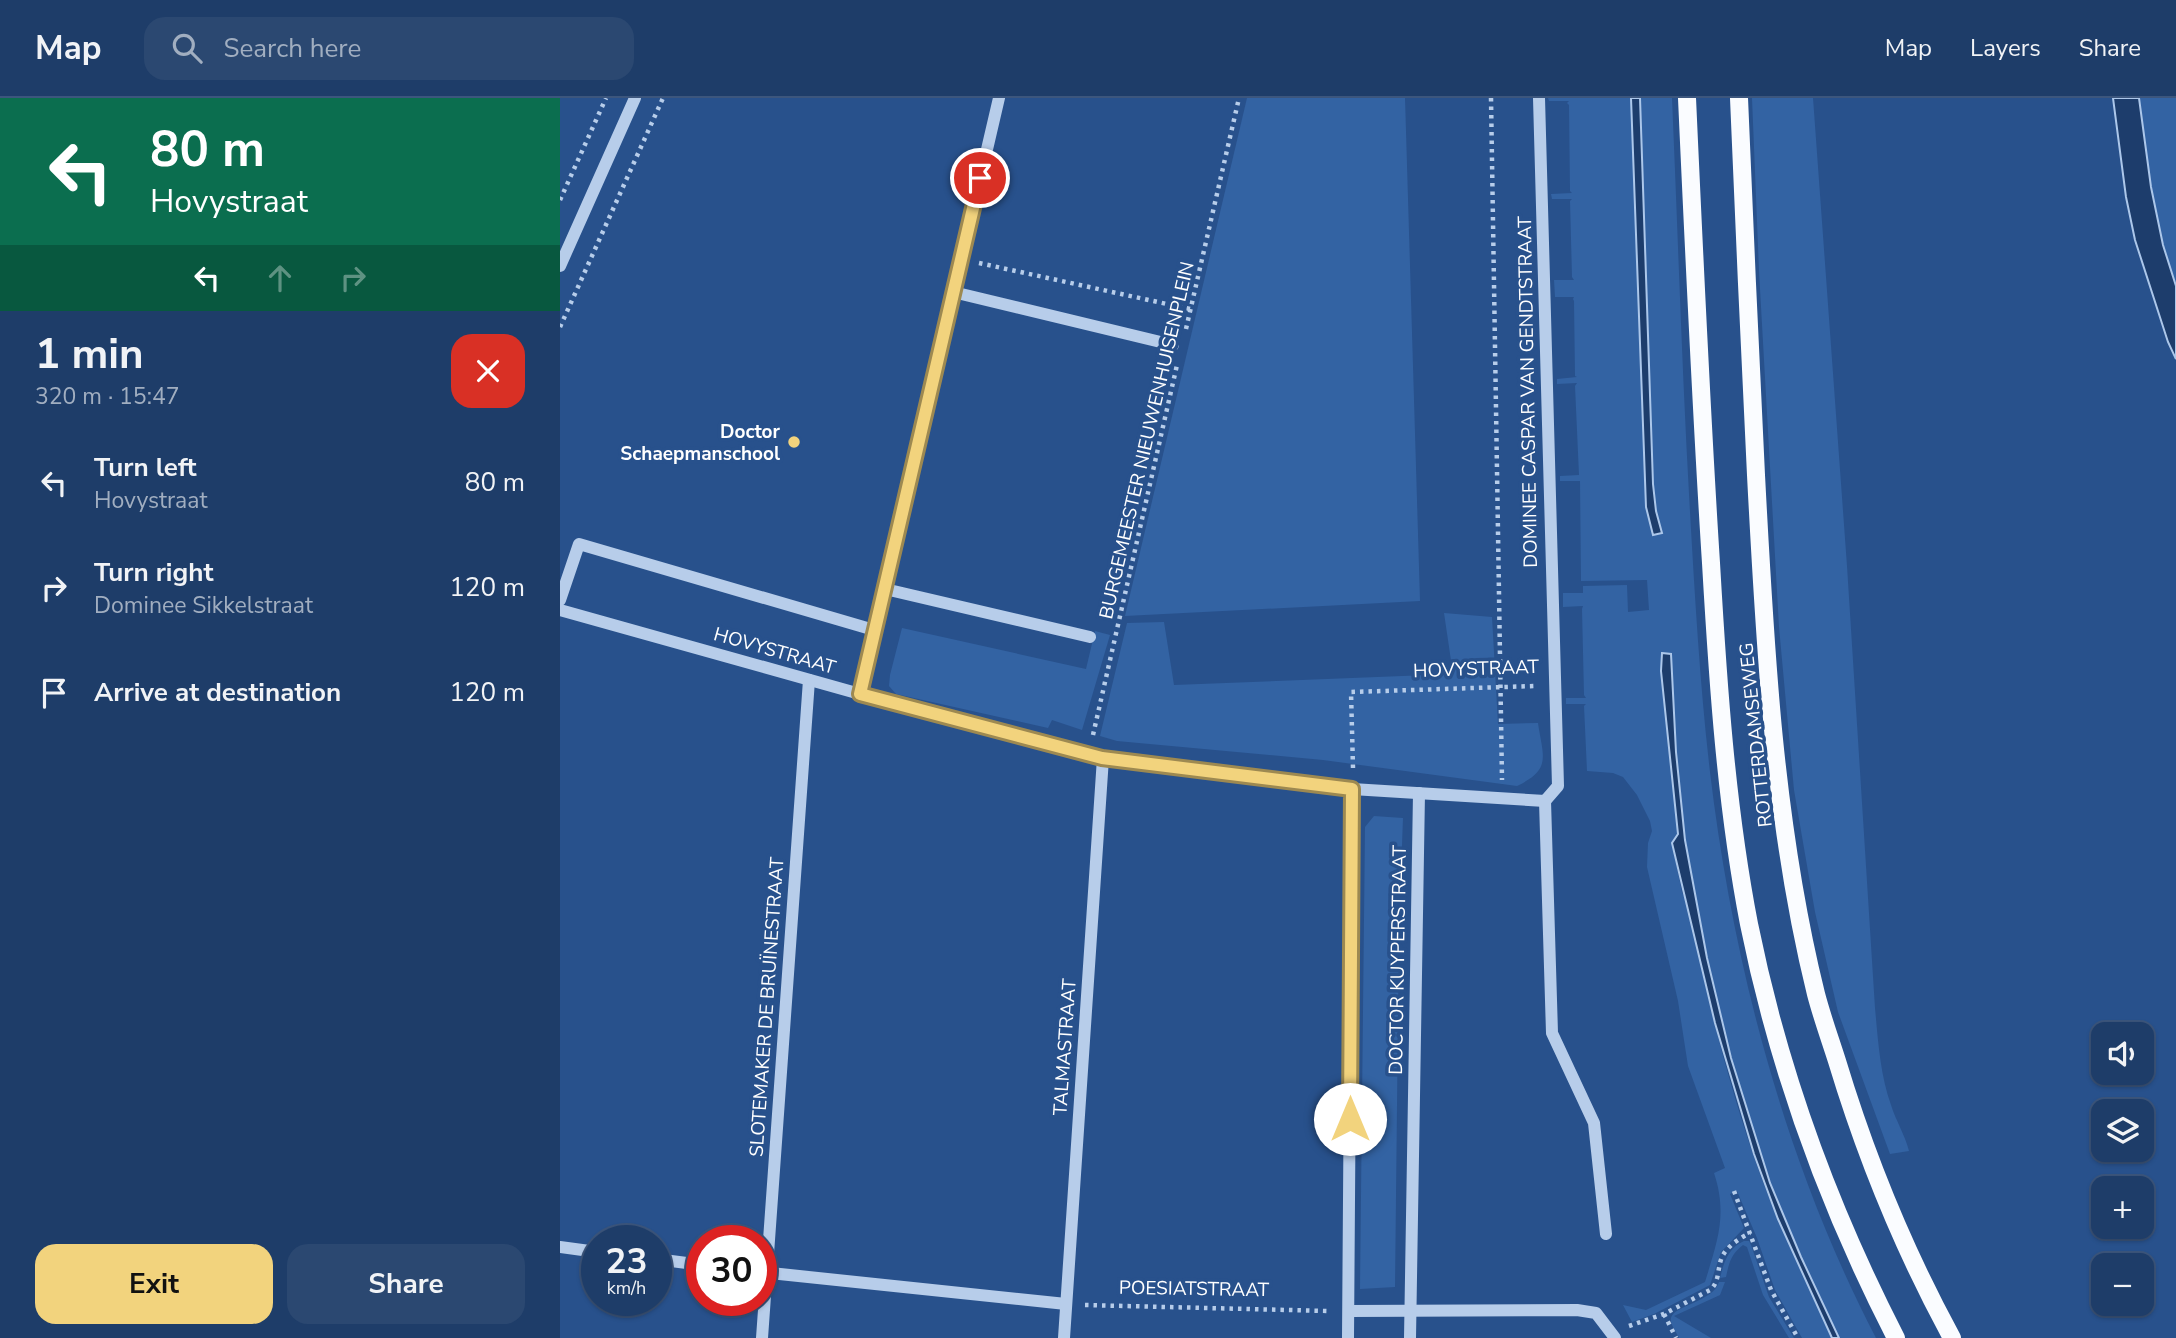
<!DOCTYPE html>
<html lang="en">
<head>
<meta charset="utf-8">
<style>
  :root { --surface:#1e3d69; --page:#2b4871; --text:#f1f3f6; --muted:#a1aec0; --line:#3c567d; --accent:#f2d37d }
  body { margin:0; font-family:"Nunito Sans",sans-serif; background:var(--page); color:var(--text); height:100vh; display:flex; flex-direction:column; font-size:26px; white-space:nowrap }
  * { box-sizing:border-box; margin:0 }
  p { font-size:23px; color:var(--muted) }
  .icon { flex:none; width:38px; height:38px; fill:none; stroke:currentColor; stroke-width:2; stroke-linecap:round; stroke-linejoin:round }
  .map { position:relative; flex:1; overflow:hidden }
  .details { display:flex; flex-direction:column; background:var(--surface); width:560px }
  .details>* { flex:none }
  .hud { background:#0b6e4f; color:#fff; overflow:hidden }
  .buttons { position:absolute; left:1531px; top:924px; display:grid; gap:14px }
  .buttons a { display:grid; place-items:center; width:63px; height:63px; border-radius:14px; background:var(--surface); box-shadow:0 2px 5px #0004,0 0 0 2px var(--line); font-size:35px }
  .speed { position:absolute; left:21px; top:1127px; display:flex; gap:14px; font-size:35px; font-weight:700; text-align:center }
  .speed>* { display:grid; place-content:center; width:91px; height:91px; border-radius:50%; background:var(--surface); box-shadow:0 2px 5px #0004,0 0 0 2px var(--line); line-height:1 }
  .speed small { font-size:18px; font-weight:400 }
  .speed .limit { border:10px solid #d22; background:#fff; color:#111 }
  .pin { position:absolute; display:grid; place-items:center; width:60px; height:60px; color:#fff; margin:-30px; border:4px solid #fff; border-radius:50%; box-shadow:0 2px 7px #0007 }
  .me { position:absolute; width:77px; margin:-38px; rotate:0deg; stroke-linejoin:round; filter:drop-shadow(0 0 5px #0008) }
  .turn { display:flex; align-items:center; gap:24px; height:147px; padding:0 35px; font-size:32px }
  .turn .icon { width:91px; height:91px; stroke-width:2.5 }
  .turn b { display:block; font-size:49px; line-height:60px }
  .lanes { display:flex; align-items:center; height:66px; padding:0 35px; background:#0003; justify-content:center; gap:35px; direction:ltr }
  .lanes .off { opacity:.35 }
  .round { display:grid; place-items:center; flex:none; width:74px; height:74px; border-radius:21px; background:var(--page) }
  .summary { display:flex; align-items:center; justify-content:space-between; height:119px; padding:0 35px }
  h1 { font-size:42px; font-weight:700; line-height:52px }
  .primary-button { display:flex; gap:14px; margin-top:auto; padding:14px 35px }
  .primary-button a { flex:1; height:80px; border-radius:21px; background:var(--accent); color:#111; font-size:28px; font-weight:700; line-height:80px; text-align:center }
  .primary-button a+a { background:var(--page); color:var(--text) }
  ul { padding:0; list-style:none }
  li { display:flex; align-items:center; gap:21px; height:105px; padding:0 35px }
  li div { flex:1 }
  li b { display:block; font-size:26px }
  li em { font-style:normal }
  header { display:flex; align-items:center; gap:42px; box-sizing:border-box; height:98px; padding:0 35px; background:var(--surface); border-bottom:2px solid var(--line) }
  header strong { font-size:33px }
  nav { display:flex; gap:38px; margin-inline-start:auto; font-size:24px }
  .search { width:490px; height:63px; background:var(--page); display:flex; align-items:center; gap:18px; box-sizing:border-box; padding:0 24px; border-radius:21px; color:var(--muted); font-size:26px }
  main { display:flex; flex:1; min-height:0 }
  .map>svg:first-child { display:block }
  .green { fill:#3363a3 }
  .water { fill:#1d3d6c; stroke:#acc7ea; stroke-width:2 }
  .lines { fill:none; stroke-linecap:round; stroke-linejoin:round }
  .path { stroke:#b7cdea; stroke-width:4.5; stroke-dasharray:3.5 5; stroke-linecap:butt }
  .minor { stroke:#b7cdea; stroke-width:12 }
  .major { stroke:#fafcff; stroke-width:18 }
  .route-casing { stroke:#9d8951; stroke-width:18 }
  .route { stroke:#f2d37d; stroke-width:12 }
  .poi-dot { fill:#f2d37d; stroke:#28518c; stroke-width:2.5 }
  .labels { text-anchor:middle; stroke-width:7; stroke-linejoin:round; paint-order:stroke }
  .street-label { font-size:19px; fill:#fff; stroke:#28518c }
  .poi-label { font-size:19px; font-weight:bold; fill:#fff; stroke:#28518c; text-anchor:end }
</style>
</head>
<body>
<header>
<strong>Map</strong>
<div class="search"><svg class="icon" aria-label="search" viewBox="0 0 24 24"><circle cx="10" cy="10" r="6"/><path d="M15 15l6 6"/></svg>Search here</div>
<nav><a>Map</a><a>Layers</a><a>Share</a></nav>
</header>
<main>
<section class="details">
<div class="hud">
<div class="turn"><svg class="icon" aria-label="left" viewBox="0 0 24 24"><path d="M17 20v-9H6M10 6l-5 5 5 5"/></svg><div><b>80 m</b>Hovystraat</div></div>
<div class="lanes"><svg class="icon" aria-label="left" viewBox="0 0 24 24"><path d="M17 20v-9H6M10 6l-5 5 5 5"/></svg><svg class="icon off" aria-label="ahead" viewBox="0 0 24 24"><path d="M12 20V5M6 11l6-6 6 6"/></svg><svg class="icon off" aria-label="right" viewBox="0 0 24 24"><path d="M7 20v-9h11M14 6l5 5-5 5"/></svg></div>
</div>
<div class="summary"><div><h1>1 min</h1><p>320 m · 15:47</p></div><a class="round" style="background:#d93025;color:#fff"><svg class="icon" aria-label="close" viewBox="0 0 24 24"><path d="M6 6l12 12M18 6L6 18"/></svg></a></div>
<ul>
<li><svg class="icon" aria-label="left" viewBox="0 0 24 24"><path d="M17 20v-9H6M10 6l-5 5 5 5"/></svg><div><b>Turn left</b><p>Hovystraat</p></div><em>80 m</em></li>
<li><svg class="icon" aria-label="right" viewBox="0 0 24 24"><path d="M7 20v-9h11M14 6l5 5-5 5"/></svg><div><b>Turn right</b><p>Dominee Sikkelstraat</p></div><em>120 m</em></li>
<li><svg class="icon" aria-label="arrive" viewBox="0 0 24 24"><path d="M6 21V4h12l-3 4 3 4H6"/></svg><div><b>Arrive at destination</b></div><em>120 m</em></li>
</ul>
<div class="primary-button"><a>Exit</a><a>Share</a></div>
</section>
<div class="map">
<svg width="1616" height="1240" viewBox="0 0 1616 1240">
  <rect width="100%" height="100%" fill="#28518c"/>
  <g class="green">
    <polygon points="687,0 845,0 860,503 565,518"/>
    <path d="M988,0H1071L1086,409L1102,435L1096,413L1093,386L1080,0H1112C1118,138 1122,276 1130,414C1135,501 1140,588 1150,674C1173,868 1226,1067 1316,1240H1279C1255,1189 1230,1138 1210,1085C1177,998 1155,905 1137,813C1121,728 1114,641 1102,556L1101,573L1118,736L1112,745L1122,794L1128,807C1147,900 1170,995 1203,1084C1223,1137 1250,1187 1272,1240H1242L1215,1192L1197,1140L1177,1093L1170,1096L1184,1130L1161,1154L1150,1187L1094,1216L1072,1224L1063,1207L1086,1212L1145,1184C1157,1144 1168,1117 1154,1075L1165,1070L1128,968L1118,903L1087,769L1088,745L1092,733L1090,723L1077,697L1063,679L1053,675L1027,673L1024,608L1026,606H1006V600H1026L1024,597L1022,511L1023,508L1003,509V495H1023V488L1067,487L1068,514L1089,512L1087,482L1021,483L1020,383H1000V378L1019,377L1015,288L1017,285L997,286V281L1017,279L1015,278L1014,203L1013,201L1014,199H995L994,182H1014L1012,179L1010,103L1012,101H992L991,96L1012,95L1010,93L1009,7L1007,5L1009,3H989Z"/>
    <path d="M1192,0H1253L1287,468L1315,910C1318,942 1320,976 1331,1007C1336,1023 1345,1037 1349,1053L1330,1056L1278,914L1255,814L1234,692L1219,529L1199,173Z"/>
    <polygon points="1579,0 1616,0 1616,188 1603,147 1591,89"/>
    <path d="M884,515L932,519L938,626L978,625C983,659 992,671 957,688L763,662L557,643L540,638L567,525L604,524L614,587L893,576Z"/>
    <polygon points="342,530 526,571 535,533 550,537 522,632 492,622 488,630 336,596 329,588 330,577"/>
    <polygon points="814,718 843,720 839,827 835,1189 800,1191 805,729"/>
    <path d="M1184,1143H1189L1191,1147L1209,1199L1234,1240H1229L1203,1197L1187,1149L1183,1147C1171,1156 1169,1165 1166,1179L1160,1180C1164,1164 1168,1150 1184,1143Z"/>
    <path d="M1159,1184H1165L1160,1197L1114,1218L1151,1240H1119C1117,1235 1109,1225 1111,1220C1114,1207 1153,1204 1159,1184Z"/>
  </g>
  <g class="water">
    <polygon points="1071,0 1080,0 1093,386 1096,413 1102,435 1093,437 1086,409"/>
    <polygon points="1553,0 1579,0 1591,89 1603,147 1616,188 1616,261 1608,244 1575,142 1566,99"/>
    <polygon points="1102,555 1111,556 1116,654 1125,742 1147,860 1171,960 1210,1085 1241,1159 1279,1240 1272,1240 1218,1121 1194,1056 1155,925 1112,745 1118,736 1101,573"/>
  </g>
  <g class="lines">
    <g class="path">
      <polyline points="931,0 942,682"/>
      <polyline points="0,102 46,0"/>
      <polyline points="419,165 630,211"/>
      <polyline points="0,229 103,0"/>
      <polyline points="626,231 679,0"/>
      <polyline points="533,637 617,267"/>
      <polyline points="793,670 791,594 975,588"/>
      <polyline points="1174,1093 1211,1192 1238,1240"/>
      <polyline points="525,1207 768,1213"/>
      <polyline points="1104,1216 1116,1240"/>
      <path d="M1069,1228L1104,1216L1150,1192C1160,1184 1157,1170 1162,1159C1167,1148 1180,1140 1190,1135"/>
    </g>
    <g class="minor">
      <polyline points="0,168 75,0"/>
      <polyline points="393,194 613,247"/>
      <polyline points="325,491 530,539"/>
      <polyline points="0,502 19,446 314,532"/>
      <polyline points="0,512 300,596 543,660 792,691 985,703 998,688 979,0"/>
      <polyline points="300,596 439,0"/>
      <polyline points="985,703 992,935 1034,1025 1046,1136"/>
      <polyline points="0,1149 37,1154"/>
      <polyline points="96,1161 142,1167"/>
      <polyline points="201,1174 506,1206"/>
      <polyline points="789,1213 1017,1212 1036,1215 1055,1240"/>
      <polyline points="202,1240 249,582"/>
      <polyline points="504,1240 543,660"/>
      <polyline points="788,1240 792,691"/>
      <polyline points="850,1240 859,695"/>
    </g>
    <g class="major">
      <path d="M1127,0C1134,155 1141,310 1151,465C1158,586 1166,707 1189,826C1218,970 1269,1110 1336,1240"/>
      <path d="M1179,0C1184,126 1190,251 1196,377C1205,550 1214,726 1256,896C1262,919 1270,941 1277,963C1306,1059 1344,1152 1392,1240"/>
    </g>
  </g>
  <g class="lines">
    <g class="route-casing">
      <polyline id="route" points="420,80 300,596 542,660 792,691 790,1021"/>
    </g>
    <use href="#route" class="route"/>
  </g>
  <circle class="poi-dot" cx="234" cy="344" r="7"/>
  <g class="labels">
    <g class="street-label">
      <text transform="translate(967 294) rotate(-91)" y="7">DOMINEE CASPAR VAN GENDTSTRAAT</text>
      <text transform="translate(586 342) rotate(-77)" y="7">BURGEMEESTER NIEUWENHUISENPLEIN</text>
      <text transform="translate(215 552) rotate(16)" y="7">HOVYSTRAAT</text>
      <text transform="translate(916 570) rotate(-2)" y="7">HOVYSTRAAT</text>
      <text transform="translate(1195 637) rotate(-96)" y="7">ROTTERDAMSEWEG</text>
      <text transform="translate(837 862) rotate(-89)" y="7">DOCTOR KUYPERSTRAAT</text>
      <text transform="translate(206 909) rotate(-86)" y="7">SLOTEMAKER DE BRUÏNESTRAAT</text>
      <text transform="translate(504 949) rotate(-86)" y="7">TALMASTRAAT</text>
      <text transform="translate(634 1190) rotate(1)" y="7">POESIATSTRAAT</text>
    </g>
    <g class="poi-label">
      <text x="220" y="340">Doctor<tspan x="220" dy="22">Schaepmanschool</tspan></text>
    </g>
  </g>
</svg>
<div class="buttons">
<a><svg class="icon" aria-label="sound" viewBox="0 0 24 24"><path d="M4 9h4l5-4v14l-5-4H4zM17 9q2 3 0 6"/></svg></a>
<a><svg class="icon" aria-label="layers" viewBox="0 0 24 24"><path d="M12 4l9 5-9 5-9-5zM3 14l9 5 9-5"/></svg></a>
<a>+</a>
<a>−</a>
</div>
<div class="speed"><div>23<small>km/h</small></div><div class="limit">30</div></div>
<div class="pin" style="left:420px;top:80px;background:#d93025"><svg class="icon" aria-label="arrive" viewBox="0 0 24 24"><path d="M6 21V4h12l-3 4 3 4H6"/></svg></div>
<svg class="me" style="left:790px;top:1021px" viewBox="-20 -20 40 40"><circle r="19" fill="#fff"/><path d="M0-13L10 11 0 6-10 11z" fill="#f2d37d"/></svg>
</div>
</main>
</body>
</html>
